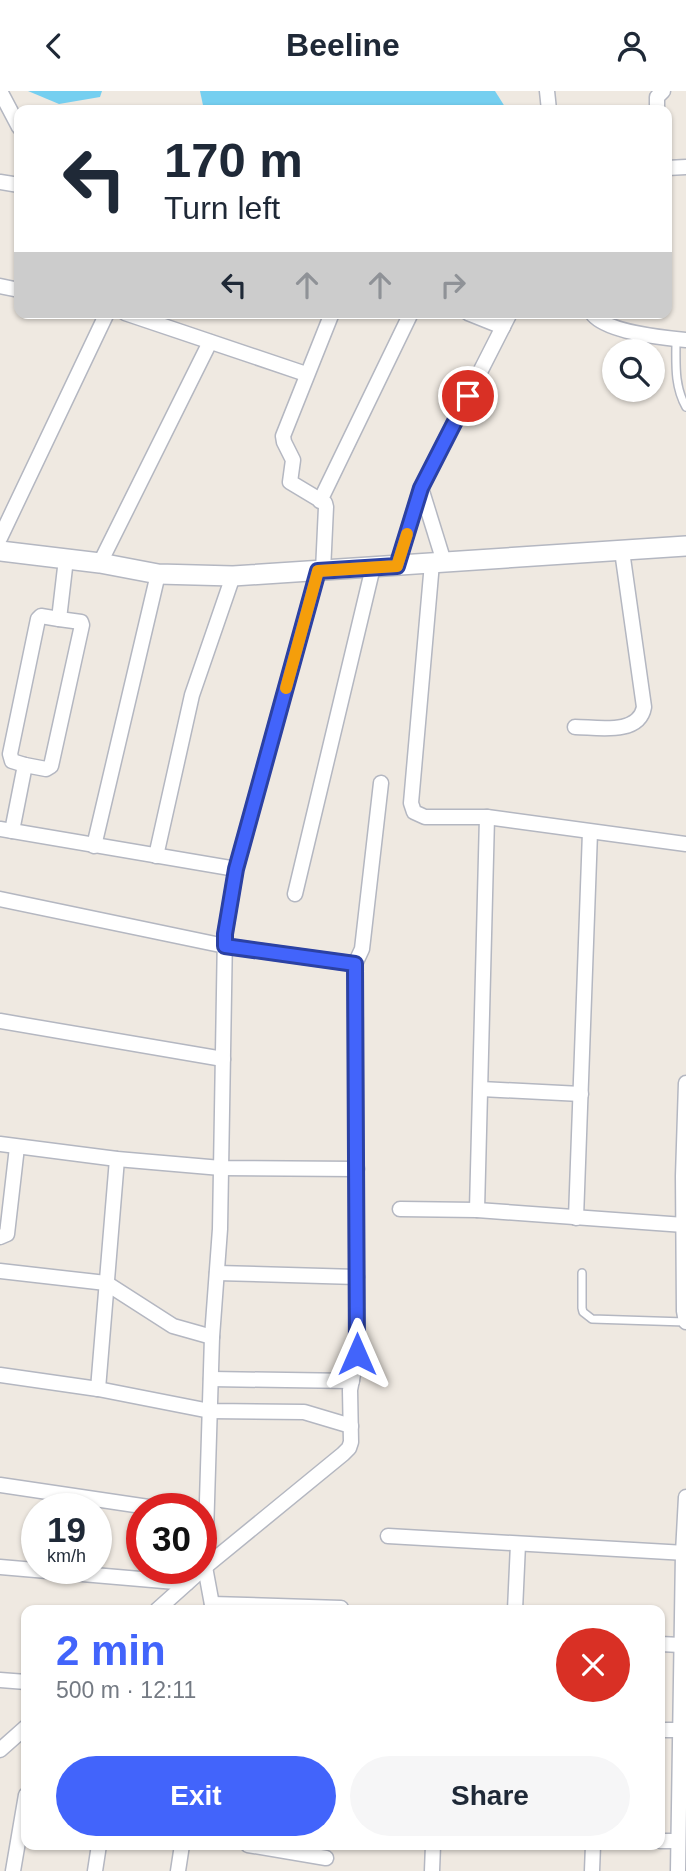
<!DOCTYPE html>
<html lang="en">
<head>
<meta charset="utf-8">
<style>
  :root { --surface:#fff; --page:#f6f6f7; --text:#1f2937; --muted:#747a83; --accent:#4264fb }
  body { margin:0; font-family:Arial,sans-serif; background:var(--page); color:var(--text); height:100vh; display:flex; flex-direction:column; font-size:26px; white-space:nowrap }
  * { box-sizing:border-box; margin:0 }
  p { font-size:23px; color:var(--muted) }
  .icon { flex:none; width:38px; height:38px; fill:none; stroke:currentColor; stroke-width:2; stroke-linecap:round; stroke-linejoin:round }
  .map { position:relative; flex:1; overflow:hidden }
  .panel { position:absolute; left:21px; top:1514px; width:644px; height:245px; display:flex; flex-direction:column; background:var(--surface); border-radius:14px; box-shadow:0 2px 5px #0004 }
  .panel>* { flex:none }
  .banner { position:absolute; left:14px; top:14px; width:658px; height:214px; border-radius:14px; box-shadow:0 2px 5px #0004; background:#fff; color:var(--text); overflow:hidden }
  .controls { position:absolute; left:602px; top:248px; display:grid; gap:14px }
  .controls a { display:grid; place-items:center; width:63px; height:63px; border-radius:50%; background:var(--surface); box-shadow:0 2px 5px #0004; font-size:35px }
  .speed { position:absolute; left:21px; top:1402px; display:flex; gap:14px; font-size:35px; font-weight:700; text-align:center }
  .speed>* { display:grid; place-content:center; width:91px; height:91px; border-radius:50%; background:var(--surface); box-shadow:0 2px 5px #0004; line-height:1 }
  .speed small { font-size:18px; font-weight:400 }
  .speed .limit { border:10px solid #d22; background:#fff; color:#111 }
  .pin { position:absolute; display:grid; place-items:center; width:60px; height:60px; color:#fff; margin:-30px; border:4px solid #fff; border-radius:50%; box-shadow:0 2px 7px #0007 }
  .me { position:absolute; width:77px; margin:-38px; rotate:0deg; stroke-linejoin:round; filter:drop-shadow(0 0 5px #0008) }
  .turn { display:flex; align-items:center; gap:24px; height:147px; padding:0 35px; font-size:32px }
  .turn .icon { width:91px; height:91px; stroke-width:2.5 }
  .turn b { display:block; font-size:49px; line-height:60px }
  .lanes { display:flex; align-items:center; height:66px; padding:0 35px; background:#0003; justify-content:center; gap:35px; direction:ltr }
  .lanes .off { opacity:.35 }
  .round { display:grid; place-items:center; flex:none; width:74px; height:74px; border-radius:37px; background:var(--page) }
  .overview { display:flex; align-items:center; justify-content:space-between; height:119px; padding:0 35px }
  h1 { font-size:42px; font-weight:800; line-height:52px; color:var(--accent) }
  .cta { display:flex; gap:14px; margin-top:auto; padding:14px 35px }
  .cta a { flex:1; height:80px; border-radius:42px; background:var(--accent); color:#fff; font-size:28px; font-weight:800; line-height:80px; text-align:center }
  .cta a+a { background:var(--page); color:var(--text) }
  header { display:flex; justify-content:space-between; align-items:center; height:91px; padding:0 35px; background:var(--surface); font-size:32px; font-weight:800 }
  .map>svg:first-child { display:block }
  .water { fill:#75cff0 }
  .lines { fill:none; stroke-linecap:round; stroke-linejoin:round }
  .lane-casing { stroke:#b4b7c1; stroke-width:10 }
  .street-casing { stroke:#b4b7c1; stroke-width:17 }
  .secondary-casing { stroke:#b4b7c1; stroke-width:22 }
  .lane { stroke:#fff; stroke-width:7 }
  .street { stroke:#fff; stroke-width:14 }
  .secondary { stroke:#fff; stroke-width:19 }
  .route-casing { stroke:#2b41a3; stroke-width:18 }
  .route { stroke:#4264fb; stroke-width:12 }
  .slow { stroke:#f59e0b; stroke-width:12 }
</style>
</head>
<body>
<header><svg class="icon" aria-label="back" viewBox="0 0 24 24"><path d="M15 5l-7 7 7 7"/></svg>Beeline<svg class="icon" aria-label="person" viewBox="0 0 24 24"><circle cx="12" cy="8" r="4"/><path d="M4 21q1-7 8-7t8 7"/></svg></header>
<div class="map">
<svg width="686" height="1780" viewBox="0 0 686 1780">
  <rect width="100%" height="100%" fill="#efe9e1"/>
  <g class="water">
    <polygon points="28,0 102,0 100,6 59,13"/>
    <polygon points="200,0 495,0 507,19 204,19"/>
  </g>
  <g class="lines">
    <g class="lane-casing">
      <g id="lane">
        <path d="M676,249C676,272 674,295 686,316"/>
        <polyline points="582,1182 582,1217 583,1221 592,1228 685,1231"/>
      </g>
    </g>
    <g class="street-casing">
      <g id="street">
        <polyline points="0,0 19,36"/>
        <polyline points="547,0 549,19"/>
        <polyline points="657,19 657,6 663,0"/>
        <polyline points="667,77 686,76"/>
        <polyline points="0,91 19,94"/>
        <polyline points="0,195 19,199"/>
        <polyline points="125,222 306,283"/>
        <polyline points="468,222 503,236"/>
        <path d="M592,222C604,241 664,247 686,249"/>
        <polyline points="421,397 444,471"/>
        <polyline points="320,410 411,222"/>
        <polyline points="0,447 107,222"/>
        <polyline points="100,472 210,251"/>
        <polyline points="432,472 411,712 414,721 425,726 487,726 686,753"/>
        <polyline points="397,475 421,397 510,222"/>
        <polyline points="323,480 326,416 325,412 290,391 293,369 284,351 283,345 332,222"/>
        <path d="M575,636C596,636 639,645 644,616L622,460"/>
        <polyline points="25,674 46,678 51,675 82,534 81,531 59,528"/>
        <polyline points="0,738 236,778"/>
        <polyline points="12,740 25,674 12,670 10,663 38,528 41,525 59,528 66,468"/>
        <polyline points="94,755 158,483"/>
        <polyline points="156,765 192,604 233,485"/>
        <polyline points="295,803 373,476"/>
        <polyline points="0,808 225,855 355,873"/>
        <polyline points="0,930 223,968"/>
        <polyline points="686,992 683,1085 684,1220 686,1231"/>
        <polyline points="481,998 581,1003"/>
        <polyline points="0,1053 117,1068 221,1077 357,1078"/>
        <polyline points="400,1118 477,1119 684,1134"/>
        <polyline points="477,1119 487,726"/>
        <polyline points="576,1127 590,741"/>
        <polyline points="0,1146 7,1143 17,1056"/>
        <polyline points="0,1180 106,1192 173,1235 212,1246"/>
        <polyline points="217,1182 357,1186"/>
        <polyline points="0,1284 98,1298 210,1320 304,1321 351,1335"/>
        <polyline points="211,1288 352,1290"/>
        <polyline points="98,1298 117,1068"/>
        <polyline points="0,1394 162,1418"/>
        <polyline points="388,1445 686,1462"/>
        <polyline points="0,1476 187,1492"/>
        <polyline points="212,1513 341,1517"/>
        <polyline points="157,1519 205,1476 343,1363 349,1357 351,1351 350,1299 357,1263 355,873 362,858 381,692"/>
        <polyline points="213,1519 205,1476 212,1246 220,1138 225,843 236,778 318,480"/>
        <polyline points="515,1519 518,1453"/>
        <polyline points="660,1553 681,1554"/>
        <polyline points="0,1589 26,1591"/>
        <polyline points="660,1639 680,1639"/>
        <polyline points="0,1659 26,1636"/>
        <polyline points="660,1750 678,1750"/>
        <polyline points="248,1754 326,1767"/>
        <polyline points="13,1780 26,1704"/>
        <polyline points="95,1780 99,1754"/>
        <polyline points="178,1780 182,1754"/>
        <polyline points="432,1780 433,1754"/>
        <polyline points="592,1780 593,1754"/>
        <polyline points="678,1780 683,1462 686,1406"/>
      </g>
    </g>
    <g class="secondary-casing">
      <polyline id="secondary" points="0,460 100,472 158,483 233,485 686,455"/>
    </g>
    <use href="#lane" class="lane"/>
    <use href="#street" class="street"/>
    <use href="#secondary" class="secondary"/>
  </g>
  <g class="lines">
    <g class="route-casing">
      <polyline id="route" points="357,1263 355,873 225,855 225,843 236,778 318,480 397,475 421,397 468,305"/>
    </g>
    <use href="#route" class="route"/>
    <polyline class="slow" points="286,597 318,480 397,475 407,443"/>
  </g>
</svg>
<div class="controls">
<a><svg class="icon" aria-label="search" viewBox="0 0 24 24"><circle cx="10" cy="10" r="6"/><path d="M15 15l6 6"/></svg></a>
</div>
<div class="speed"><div>19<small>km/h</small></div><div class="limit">30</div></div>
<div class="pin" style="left:468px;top:305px;background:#d93025"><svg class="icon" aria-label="arrive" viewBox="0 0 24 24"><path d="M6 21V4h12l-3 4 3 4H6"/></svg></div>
<svg class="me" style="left:357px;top:1263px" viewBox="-20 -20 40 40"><path d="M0-17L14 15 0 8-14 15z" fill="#4264fb" stroke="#fff" stroke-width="4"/></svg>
<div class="banner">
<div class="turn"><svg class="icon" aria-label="left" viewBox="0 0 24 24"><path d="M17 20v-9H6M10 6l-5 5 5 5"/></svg><div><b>170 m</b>Turn left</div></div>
<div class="lanes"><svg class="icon" aria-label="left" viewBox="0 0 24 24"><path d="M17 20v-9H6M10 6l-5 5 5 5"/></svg><svg class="icon off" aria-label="ahead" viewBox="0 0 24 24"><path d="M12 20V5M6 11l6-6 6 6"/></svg><svg class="icon off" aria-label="ahead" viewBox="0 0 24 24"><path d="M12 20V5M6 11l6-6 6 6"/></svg><svg class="icon off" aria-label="right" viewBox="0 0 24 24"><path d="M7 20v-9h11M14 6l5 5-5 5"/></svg></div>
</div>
<section class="panel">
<div class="overview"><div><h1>2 min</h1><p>500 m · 12:11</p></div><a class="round" style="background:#d93025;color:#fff"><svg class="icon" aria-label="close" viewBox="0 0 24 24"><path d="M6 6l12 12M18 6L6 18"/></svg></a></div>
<div class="cta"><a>Exit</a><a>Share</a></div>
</section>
</div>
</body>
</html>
